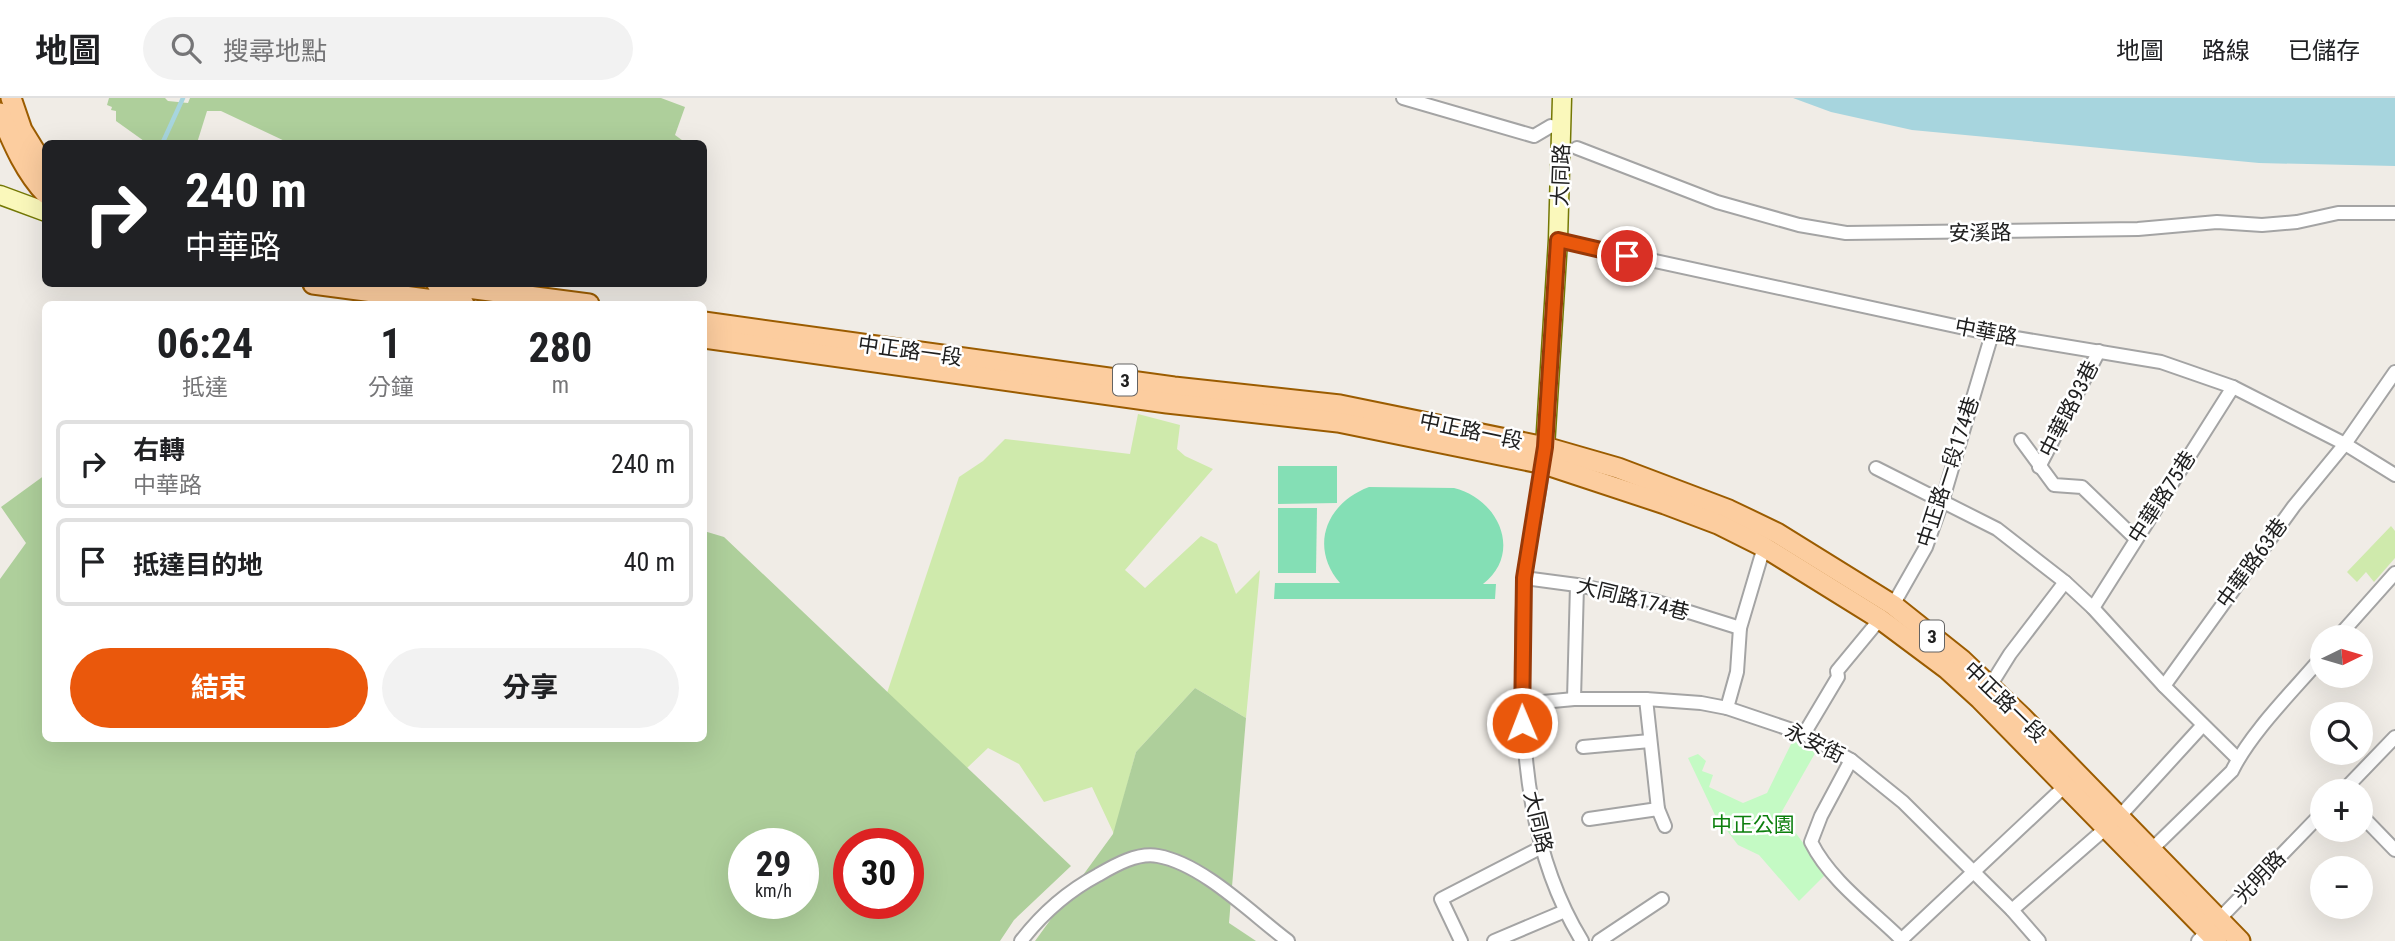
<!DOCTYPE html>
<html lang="zh-TW">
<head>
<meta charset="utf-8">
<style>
  :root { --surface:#fff; --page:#f2f2f2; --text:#202124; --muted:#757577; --line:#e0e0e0; --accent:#ea580c }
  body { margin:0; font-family:"Roboto Condensed","Noto Sans TC",sans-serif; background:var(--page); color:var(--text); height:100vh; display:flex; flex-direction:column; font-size:26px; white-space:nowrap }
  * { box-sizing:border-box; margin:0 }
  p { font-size:23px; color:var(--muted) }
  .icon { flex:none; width:38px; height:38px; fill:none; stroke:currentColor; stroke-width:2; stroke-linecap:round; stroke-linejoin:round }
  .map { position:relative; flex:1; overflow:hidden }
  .sheet { position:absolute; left:42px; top:203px; width:665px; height:441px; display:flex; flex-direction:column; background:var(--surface); border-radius:10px; box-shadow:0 7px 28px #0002 }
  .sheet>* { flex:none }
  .guide { position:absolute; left:42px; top:42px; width:665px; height:147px; border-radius:10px; box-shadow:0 7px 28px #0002; background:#202124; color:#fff; overflow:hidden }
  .needle { width:46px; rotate:85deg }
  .tools { position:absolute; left:2310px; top:527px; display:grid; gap:14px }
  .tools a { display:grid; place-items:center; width:63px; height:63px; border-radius:50%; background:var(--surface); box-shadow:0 7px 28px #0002; font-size:35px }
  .speed { position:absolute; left:728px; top:730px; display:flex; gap:14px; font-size:35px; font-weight:700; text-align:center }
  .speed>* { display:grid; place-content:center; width:91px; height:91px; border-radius:50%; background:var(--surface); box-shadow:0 7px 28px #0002; line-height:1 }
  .speed small { font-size:18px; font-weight:400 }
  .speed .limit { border:10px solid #d22; background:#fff; color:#111 }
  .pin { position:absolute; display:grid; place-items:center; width:60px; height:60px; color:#fff; margin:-30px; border:4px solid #fff; border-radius:50%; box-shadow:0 2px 7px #0007 }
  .me { position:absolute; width:77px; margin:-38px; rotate:359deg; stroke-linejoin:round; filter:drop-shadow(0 0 5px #0008) }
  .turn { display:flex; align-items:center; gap:24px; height:147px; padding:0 28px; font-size:32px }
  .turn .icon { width:91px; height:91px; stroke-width:2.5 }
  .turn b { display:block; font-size:49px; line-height:60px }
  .eta { display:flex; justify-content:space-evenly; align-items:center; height:119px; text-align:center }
  .eta b { font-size:42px; font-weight:700; line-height:49px }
  .cta { display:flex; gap:14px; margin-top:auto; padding:14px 28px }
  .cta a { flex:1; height:80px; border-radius:42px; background:var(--accent); color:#fff; font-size:28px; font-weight:700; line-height:80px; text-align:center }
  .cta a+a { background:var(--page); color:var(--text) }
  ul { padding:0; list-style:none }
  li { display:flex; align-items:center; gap:21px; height:88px; margin:0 14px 10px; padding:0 14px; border:4px solid var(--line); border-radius:10px }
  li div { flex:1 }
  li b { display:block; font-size:26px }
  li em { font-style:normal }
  header { display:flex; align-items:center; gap:42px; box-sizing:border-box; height:98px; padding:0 35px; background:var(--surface); border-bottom:2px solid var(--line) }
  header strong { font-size:33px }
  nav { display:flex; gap:38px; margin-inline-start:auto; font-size:24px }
  .search { width:490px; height:63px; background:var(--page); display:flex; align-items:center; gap:18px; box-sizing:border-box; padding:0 24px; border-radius:38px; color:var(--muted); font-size:26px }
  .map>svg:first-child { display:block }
  .grass { fill:#cfeaac }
  .forest { fill:#aecf9b; fill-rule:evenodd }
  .park { fill:#c4fac4 }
  .pitch { fill:#84dfb5 }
  .water { fill:#a7d5de }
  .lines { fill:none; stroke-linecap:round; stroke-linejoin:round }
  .stream { stroke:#a7d5de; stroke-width:4.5 }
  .street-casing { stroke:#a4a4a4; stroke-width:16 }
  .secondary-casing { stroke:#747805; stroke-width:21 }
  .primary-casing { stroke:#9b5c00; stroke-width:23 }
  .street { stroke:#fff; stroke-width:12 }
  .secondary { stroke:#faf8bb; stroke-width:18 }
  .primary { stroke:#fccd9f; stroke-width:19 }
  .route-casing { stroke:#983908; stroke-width:18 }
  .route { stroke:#ea580c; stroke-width:12 }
  .labels { text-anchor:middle; stroke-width:5; stroke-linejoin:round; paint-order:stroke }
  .shield { fill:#fff; stroke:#636363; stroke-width:2 }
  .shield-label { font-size:19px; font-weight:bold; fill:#202020 }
  .street-label { font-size:21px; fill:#202020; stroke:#fff }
  .park-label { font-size:21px; fill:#0c7f0d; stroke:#fff }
</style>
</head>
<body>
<header>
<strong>地圖</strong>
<div class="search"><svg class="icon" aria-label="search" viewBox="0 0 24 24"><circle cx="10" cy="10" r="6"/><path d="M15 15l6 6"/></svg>搜尋地點</div>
<nav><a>地圖</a><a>路線</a><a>已儲存</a></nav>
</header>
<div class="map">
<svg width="2395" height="843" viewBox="0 0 2395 843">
  <rect width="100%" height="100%" fill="#f0ece6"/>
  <g class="grass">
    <polygon points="1138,316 1180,327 1177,351 1185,358 1213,371 1125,472 1145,490 1201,438 1217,446 1236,496 1260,472 1246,620 1195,590 1136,654 1114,736 1092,689 1044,704 1019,666 988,650 967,670 887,595 959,379 983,363 1005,341 1130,356"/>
    <polygon points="2391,428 2395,433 2395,460 2374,484 2366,474 2357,484 2347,474"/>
  </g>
  <g class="forest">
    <polygon points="109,0 165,0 168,3 188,5 190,0 661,0 685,9 675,37 686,45 289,45 221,13 207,13 197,45 143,45 144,43 116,23 116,13 111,12 112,9 107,7"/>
    <path d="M45,377L46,640H704V433L724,439L1071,768L1014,822L1000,843H0V481L26,445L1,409ZM744,746H803V805H744ZM849,746H908V805H849Z"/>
    <polygon points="1195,590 1246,620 1229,825 1256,843 1035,843 1113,736 1136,654"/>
  </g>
  <polygon class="park" points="1795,638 1818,650 1777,722 1795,734 1826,776 1799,803 1759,757 1738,747 1715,717 1688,660 1698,656 1706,663 1702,673 1713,677 1709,689 1743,705 1767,695"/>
  <g class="pitch">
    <polygon points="1278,368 1337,368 1337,405 1278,406"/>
    <path d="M1369,389L1454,390C1499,401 1523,455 1483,486H1496L1495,501H1274L1275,485H1340C1309,449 1326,405 1369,389Z"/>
    <polygon points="1278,410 1317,410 1316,475 1278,475"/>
  </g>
  <polygon class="water" points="1793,0 2395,0 2395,68 2259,65 1912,32 1831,14"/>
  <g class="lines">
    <polyline class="stream" points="162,46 183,0"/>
    <g class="street-casing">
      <g id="street">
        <polyline points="1403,0 1534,38 1551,28"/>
        <polyline points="1577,50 1717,104 1799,127 1846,135 2138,131 2217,124 2262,127 2297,124 2338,115 2395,115"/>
        <polyline points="1558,142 1992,236 2161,264 2233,289 2345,346 2395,377"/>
        <polyline points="2021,342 2054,387 2082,389 2136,441"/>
        <path d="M1544,358C1540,399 1529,439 1525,480C1522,506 1522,533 1522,560C1521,657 1530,758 1582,843"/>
        <polyline points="2039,369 2099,253"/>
        <polyline points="1876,370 1997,431 2065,484 2093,510 2164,588 2238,661"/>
        <polyline points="1524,480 1577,487 1654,503 1740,530"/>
        <polyline points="1893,507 1926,449 1942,404 1992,236"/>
        <polyline points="2093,510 2233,289"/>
        <polyline points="2338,539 2395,475"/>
        <polyline points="1990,588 2010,556 2065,484"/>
        <polyline points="2164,588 2294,408 2345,346 2395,274"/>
        <polyline points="1574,601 1577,487"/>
        <polyline points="1646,601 1658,711 1665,728"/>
        <polyline points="1522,606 1574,601 1646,601 1701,605 1727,610 1804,636 1851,662 1903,704 2012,812 2039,843"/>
        <polyline points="1727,610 1737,574 1740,530 1764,449"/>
        <polyline points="1804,636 1838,579 1837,573 1880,521"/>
        <polyline points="1583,649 1650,643"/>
        <path d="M1851,662L1821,718L1811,744C1831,784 1872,812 1903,843"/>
        <polyline points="2343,693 2395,639"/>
        <polyline points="2361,717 2395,752"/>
        <polyline points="2119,719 2203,627"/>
        <polyline points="1589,721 1658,711"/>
        <path d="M2151,752L2232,673C2251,634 2294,592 2322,559"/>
        <polyline points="2012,812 2106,730"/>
        <polyline points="1902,841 2065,688"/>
        <path d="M1021,843C1041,817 1068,793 1098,777C1115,767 1138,754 1158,758C1203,766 1252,816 1288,843"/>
        <polyline points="1461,843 1441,801 1542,749"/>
        <polyline points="1494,843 1565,813"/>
        <polyline points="1599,843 1662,801"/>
        <polyline points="2198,843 2322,715"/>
      </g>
    </g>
    <g class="secondary-casing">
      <g id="secondary">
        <polyline points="0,97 46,114"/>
        <polyline points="1545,349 1558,142 1562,0"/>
      </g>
    </g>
    <g class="primary-casing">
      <g id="primary">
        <polyline points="11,0 22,32 46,71"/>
        <path d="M0,15C12,43 24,73 46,96"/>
        <polyline points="313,186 464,206"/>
        <polyline points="437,186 589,206"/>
        <polyline points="704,224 1174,289 1340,307 1545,349 1618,370 1729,412 1777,435 1893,507 1962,562 2021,618 2240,843"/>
        <polyline points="704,240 1167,305 1338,324 1544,366 1665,406 1718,426 1764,449 1880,521 1947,571 1980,601 2217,843"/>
      </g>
    </g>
    <use href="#street" class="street"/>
    <use href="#secondary" class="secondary"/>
    <use href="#primary" class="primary"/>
  </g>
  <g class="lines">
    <g class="route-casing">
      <polyline id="route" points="1522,625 1524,480 1545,349 1558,142 1627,158"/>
    </g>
    <use href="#route" class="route"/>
  </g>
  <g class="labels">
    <g class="shield">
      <rect x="1113" y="266.5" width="24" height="31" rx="5"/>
      <rect x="1920" y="522.5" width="24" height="31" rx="5"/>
    </g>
    <g class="shield-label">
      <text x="1125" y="289">3</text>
      <text x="1932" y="545">3</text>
    </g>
    <g class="street-label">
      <text transform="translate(1561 77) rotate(-88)" y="7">大同路</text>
      <text transform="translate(1980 135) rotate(-1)" y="7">安溪路</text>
      <text transform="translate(1986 234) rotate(11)" y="7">中華路</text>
      <text transform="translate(910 253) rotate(8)" y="7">中正路一段</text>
      <text transform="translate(2069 311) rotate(-63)" y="7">中華路93巷</text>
      <text transform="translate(1471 333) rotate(12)" y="7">中正路一段</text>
      <text transform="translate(1948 374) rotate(-72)" y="7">中正路一段174巷</text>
      <text transform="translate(2162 399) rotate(-57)" y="7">中華路75巷</text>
      <text transform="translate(2252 465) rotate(-54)" y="7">中華路63巷</text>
      <text transform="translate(1633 501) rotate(14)" y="7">大同路174巷</text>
      <text transform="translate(2005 604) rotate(44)" y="7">中正路一段</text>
      <text transform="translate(1815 645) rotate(26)" y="7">永安街</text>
      <text transform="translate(1538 724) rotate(77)" y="7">大同路</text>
      <text transform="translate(2260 779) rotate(-46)" y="7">光明路</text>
    </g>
    <g class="park-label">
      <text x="1753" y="734">中正公園</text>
    </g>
  </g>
</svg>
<div class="tools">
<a><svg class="needle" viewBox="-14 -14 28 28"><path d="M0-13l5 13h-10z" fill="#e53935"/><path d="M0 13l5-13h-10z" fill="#757577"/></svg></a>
<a><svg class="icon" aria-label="search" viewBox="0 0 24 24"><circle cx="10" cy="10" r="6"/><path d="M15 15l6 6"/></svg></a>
<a>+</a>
<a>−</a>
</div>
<div class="speed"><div>29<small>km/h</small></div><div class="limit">30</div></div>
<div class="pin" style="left:1627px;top:158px;background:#d93025"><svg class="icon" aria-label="arrive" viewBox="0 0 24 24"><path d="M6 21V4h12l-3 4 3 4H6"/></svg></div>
<svg class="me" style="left:1522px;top:625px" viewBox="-20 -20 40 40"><circle r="17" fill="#ea580c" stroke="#fff" stroke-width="3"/><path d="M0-11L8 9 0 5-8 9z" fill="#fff"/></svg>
<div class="guide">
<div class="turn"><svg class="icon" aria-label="right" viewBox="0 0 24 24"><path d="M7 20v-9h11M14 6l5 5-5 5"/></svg><div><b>240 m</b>中華路</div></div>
</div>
<section class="sheet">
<div class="eta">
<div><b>06:24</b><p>抵達</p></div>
<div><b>1</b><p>分鐘</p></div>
<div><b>280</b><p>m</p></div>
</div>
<ul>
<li><svg class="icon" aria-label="right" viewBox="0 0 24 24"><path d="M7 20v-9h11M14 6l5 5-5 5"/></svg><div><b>右轉</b><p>中華路</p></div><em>240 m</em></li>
<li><svg class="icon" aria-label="arrive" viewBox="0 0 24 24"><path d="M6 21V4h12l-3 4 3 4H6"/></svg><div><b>抵達目的地</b></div><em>40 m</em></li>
</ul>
<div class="cta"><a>結束</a><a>分享</a></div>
</section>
</div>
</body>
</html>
